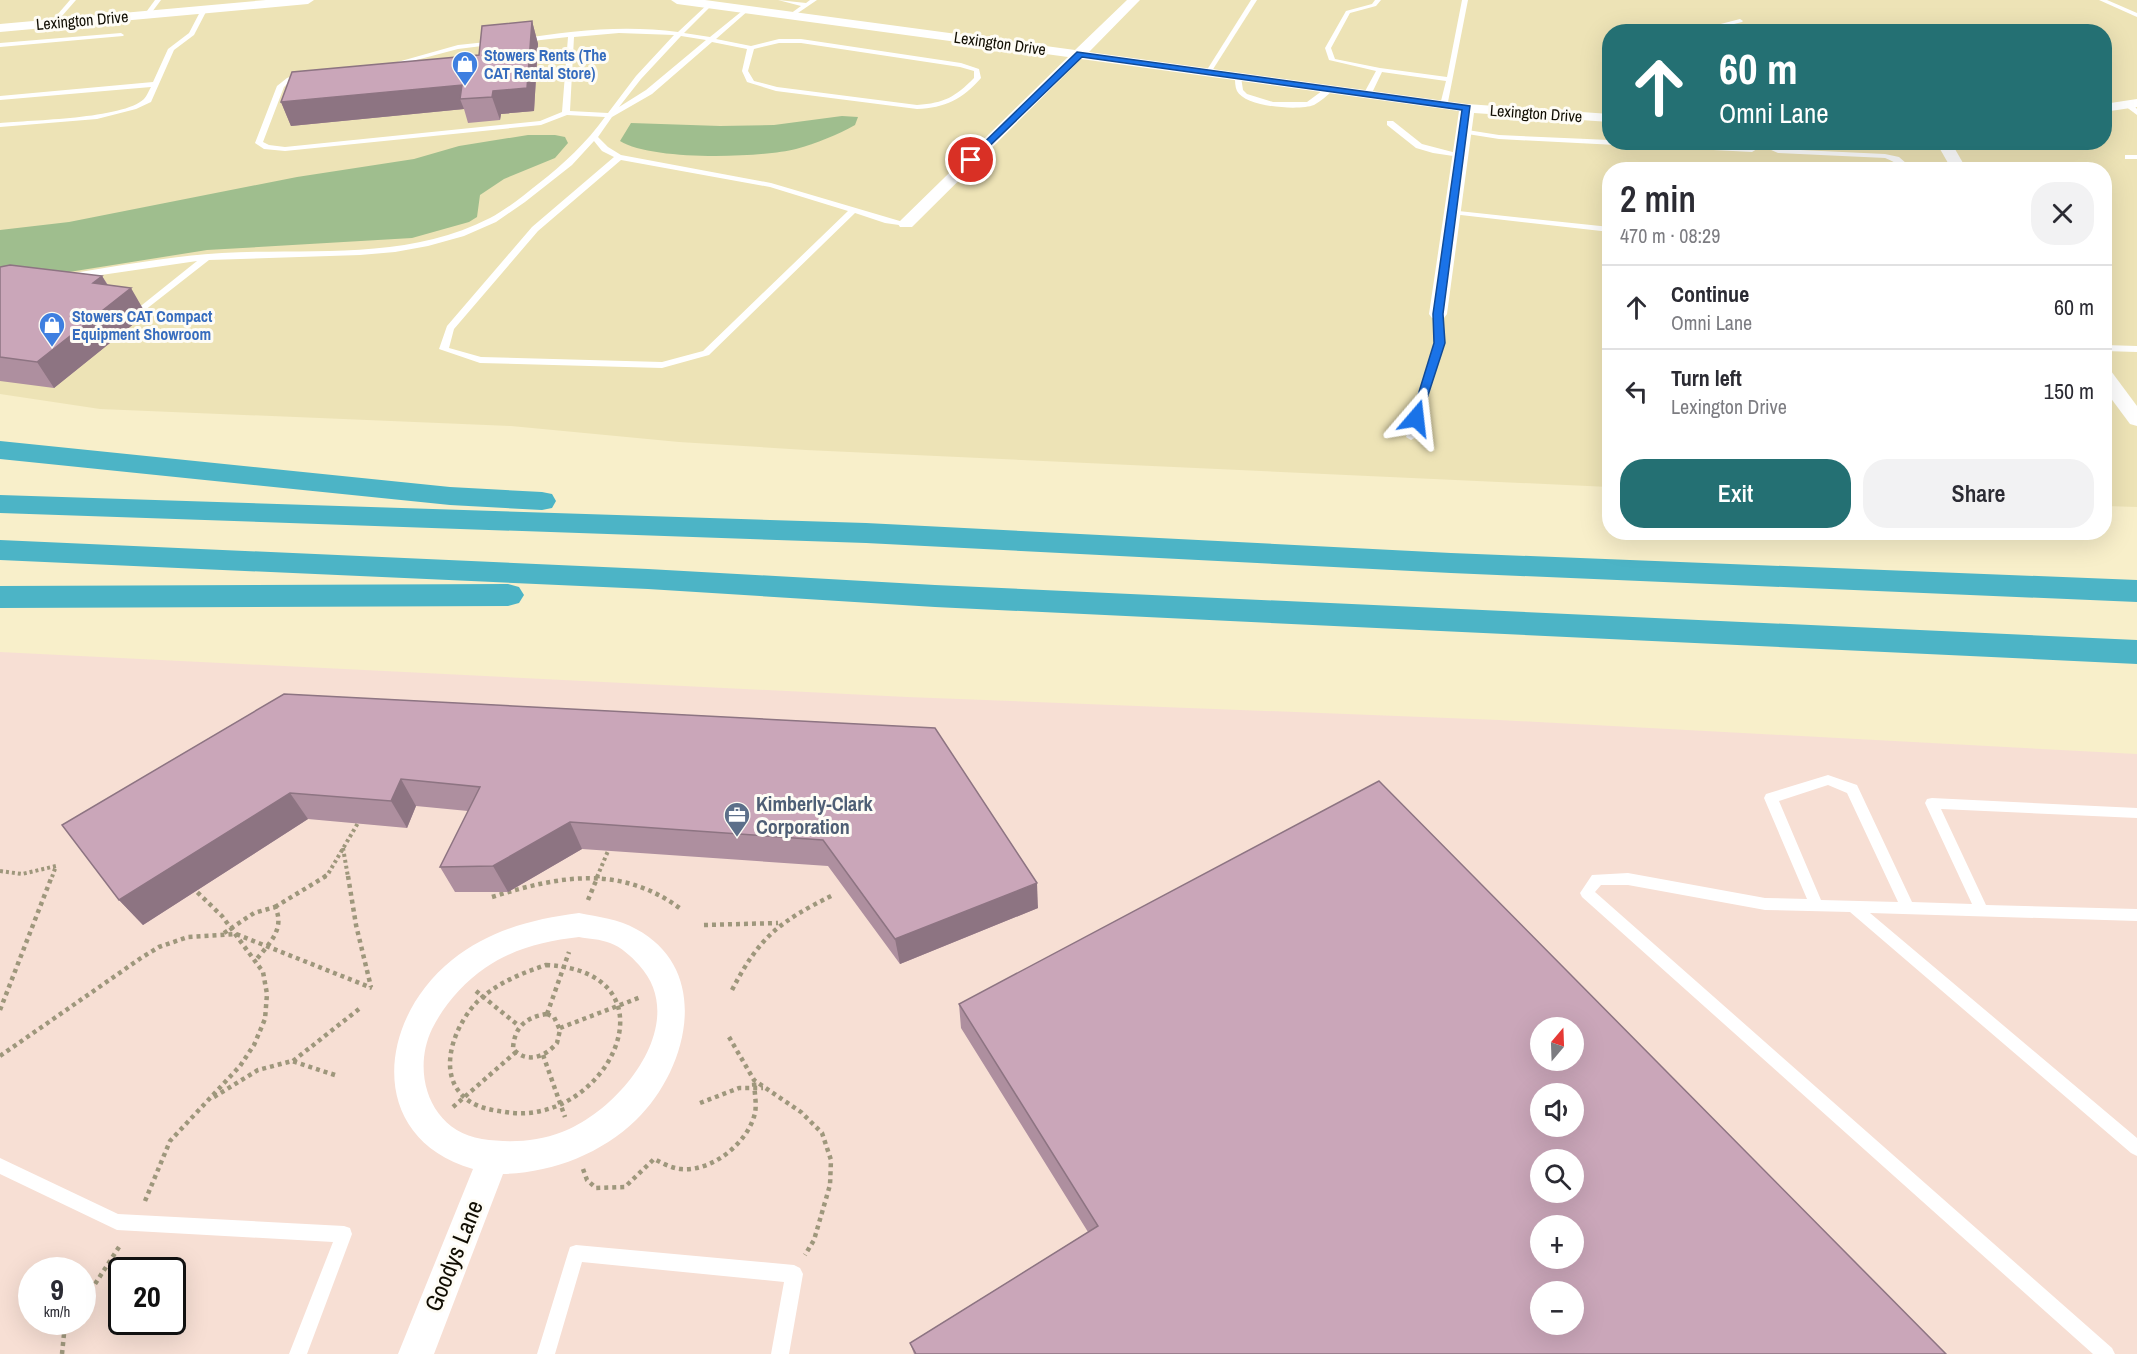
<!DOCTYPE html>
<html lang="en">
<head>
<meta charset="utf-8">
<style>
  :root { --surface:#fff; --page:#f2f2f3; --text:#2b2b33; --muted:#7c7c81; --line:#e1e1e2; --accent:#247073 }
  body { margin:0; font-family:"Archivo Narrow",sans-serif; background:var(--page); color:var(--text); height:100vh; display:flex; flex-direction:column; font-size:22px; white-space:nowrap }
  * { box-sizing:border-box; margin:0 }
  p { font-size:20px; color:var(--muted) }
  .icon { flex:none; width:33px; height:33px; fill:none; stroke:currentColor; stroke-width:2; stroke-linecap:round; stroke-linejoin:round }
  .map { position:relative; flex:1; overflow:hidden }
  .details { position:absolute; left:1602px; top:162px; width:510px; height:378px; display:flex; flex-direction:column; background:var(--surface); border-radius:24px; box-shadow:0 6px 24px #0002 }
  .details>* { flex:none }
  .banner { position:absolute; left:1602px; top:24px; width:510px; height:126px; border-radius:24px; box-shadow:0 6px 24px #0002; background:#247073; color:#fff; overflow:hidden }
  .needle { width:39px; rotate:19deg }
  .buttons { position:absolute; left:1530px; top:1017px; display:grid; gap:12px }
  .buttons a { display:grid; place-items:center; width:54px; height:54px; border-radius:50%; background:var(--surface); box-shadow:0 6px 24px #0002; font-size:30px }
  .speed { position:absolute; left:18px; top:1257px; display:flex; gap:12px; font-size:30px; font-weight:700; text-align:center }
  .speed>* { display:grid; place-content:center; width:78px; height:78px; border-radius:50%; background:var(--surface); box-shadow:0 6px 24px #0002; line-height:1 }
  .speed small { font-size:15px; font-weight:400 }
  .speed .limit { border:3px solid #111; border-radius:9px; background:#fff; color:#111 }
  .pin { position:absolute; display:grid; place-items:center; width:51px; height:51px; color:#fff; margin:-26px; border:3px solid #fff; border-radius:50%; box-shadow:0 2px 6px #0007 }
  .me { position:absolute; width:66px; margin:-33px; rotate:17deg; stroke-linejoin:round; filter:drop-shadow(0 0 4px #0008) }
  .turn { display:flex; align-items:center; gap:21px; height:126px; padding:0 18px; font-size:27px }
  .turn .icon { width:78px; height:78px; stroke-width:2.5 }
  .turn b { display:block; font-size:42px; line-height:51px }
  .round { display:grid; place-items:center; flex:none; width:63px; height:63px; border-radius:24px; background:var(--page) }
  .overview { display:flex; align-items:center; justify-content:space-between; height:102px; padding:0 18px }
  h1 { font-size:36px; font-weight:600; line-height:45px }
  .button { display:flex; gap:12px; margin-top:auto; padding:12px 18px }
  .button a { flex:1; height:69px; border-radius:24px; background:var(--accent); color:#fff; font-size:24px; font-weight:600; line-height:69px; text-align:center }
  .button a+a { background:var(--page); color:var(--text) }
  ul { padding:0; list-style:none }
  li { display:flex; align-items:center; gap:18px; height:84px; padding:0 18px; border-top:2px solid var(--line) }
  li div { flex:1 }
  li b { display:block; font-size:22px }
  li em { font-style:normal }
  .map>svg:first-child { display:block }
  .commercial { fill:#f7dfd4; fill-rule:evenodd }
  .built { fill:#ede3b6; fill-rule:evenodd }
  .forest { fill:#9fbe8e }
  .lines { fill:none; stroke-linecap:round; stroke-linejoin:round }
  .path-far1 { stroke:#9e977c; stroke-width:4; stroke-dasharray:3 3; stroke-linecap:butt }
  .path { stroke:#9e977c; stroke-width:4.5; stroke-dasharray:4 4; stroke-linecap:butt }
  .lane { fill:#fff; fill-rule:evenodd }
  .street { fill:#fff; fill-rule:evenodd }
  .highway { fill:#4cb4c6; fill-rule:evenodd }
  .wall { fill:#ae8f9f }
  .shaded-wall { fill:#8d7482 }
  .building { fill:#caa6b9; stroke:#8d7482; stroke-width:1.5; fill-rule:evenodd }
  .route { fill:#1a73e8; stroke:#114b97; stroke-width:1.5 }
  .labels { text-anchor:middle; stroke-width:6; stroke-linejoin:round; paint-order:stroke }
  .far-street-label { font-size:16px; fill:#110e03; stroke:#fefcf5 }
  .far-shop-label { font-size:16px; font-weight:bold; fill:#366cbe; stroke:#fefcf5; text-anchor:start }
  .service-label { font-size:20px; font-weight:bold; fill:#4e5e75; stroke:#fefcf5; text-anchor:start }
  .near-street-label { font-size:24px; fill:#110e03; stroke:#fefcf5 }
</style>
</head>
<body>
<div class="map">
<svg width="2137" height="1354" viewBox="0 0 2137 1354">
  <rect width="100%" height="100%" fill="#f8efca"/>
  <path class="commercial" d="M0,652L907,697L1499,720L2137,754V1354H0ZM1540,1028H1574V1060H1540ZM1540,1094H1574V1126H1540ZM1540,1160H1574V1192H1540ZM1540,1226H1574V1258H1540ZM32,1270H82V1322H32ZM122,1270H172V1322H122ZM1540,1292H1574V1324H1540Z"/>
  <path class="built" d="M0,0H2137V507L2105,506L2104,170H1610L1609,487L806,450L679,442L511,426L100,409L0,394ZM1610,32H2104V142H1610Z"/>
  <g class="forest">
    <path d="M842,116L858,117L855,125C837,135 817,143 796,149C759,158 652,161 620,141L631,123L720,126L774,125Z"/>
    <polygon points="528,135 555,135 565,137 568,143 555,158 504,179 480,195 477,217 469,222 412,238 207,250 0,283 0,230 69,222 297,177 414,159 459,146"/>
  </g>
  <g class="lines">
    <g class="path-far1">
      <polyline points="343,848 348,877"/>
      <polyline points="0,871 22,874 56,866 52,877"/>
      <polyline points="324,877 328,874 358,823"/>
      <polyline points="597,877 608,851"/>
    </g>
    <g class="path">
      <polyline points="348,876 356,925 371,987"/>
      <path d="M492,897C559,876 620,864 681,909"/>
      <polyline points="588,900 598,876"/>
      <polyline points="275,907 326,876"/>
      <polyline points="704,925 778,923"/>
      <path d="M224,933L254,913L275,907C286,929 268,945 255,961"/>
      <path d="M546,965C683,972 607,1129 505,1112C490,1110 474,1107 463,1096C436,1070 456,1023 478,1001C497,983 522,973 546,965Z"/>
      <path d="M732,990C760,936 779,922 833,895"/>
      <polyline points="476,991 519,1026"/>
      <polyline points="0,1010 52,876"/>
      <path d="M547,1014L554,1017L560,1030L557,1043C545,1057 527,1064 513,1049C514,1027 526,1017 547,1014Z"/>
      <polyline points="547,1014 569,952"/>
      <polyline points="560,1028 641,997"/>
      <polyline points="729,1037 754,1080 801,1112 822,1133 831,1160 830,1185 814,1240 805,1255"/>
      <polyline points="543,1055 565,1117"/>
      <polyline points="0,1056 141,958 159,947 188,937 236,934 372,988"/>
      <polyline points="293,1061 359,1009"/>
      <polyline points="214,1097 258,1070 292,1061 335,1075"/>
      <polyline points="700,1103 739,1088 763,1088"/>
      <polyline points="453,1107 516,1052"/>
      <path d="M583,1169L587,1180L596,1188L625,1187L654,1159C662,1163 671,1168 681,1169C712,1172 748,1143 755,1113C757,1103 754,1091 754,1080"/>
      <polyline points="145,1201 170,1141 240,1066 254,1045 265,1019 267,994 263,972 222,916 196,891"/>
      <polyline points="82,1304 121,1244"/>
      <polyline points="62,1354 64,1334 71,1322"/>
    </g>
    <g class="lane">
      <polygon points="70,0 76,0 55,24 51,24 51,22"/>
      <polygon points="155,0 161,0 149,16 145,16 144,15"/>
      <polygon points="778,0 806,3 810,0 817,0 792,17 789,15 790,14 801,6"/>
      <polygon points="1251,0 1257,0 1210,74 1206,74 1205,73"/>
      <polygon points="1375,0 1381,0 1376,6 1350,13 1331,48 1335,59 1380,68 1447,77 1462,0 1468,0 1447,107 1440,105 1446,81 1382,72 1371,95 1367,97 1363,95 1376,71 1329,60 1325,48 1346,11 1372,4"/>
      <polygon points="2099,0 2107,0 2137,13 2137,17"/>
      <path d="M710,2L713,4L684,33L710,37L747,7L750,9L749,10L716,39L751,46L779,39H801L961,63L979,69L981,78C963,99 945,108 917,109L776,91L747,82L742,71L747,49L712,42L652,94L612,117L598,137L608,147L621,155L771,183L910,224L906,226L885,223L855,213L709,355L662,368L480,363L439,349L447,326L532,227L614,157L602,151L594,141L572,165L525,202L496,222L464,236L428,246L395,252L360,255L209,260L140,314L137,313V309L197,261L74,279L70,276L74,273C123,265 173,256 222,253C312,248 407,261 490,218C507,209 523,196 538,184C564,164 586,143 605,117L567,115L541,125L285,151L264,149L255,143L277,86L287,78L304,72L307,74L291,80L284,87L263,142L269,145L285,147L540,121L562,112L568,37L523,42L521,41V39C571,30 627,25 678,32ZM619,33L674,35L636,76L608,113L570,111L574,37ZM681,36L706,40L646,90L619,107L641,79ZM779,43H801L960,67L974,71V78C955,97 945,103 917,105L777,87L754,81L748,71L754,49ZM621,160L770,187L848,211L703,351L662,362L481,357L449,348L454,329L538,231Z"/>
      <path d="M204,8L207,10L194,35L174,50L151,102L136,109L97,119L0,127V123C31,120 123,119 144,99C147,96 149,90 151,87L0,100V96L153,82L168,49L189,33L201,10Z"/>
      <polygon points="1740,19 1743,21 1742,22 1714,29 1713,32 1707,32 1709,27"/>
      <polygon points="121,33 124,35 123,36 0,47 0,43"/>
      <polygon points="496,41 499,43 498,44 458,49 390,67 387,65 458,45"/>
      <path d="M1238,75L1241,77L1243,90L1247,94L1273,102H1307L1326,88L1333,90C1327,96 1321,101 1314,105C1299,111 1245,107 1237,91C1235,87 1235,81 1235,77Z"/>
      <polygon points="2125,102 2131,102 2137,109 2137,115 2125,106"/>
      <polygon points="1387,121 1393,121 1422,144 1464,155 1460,157 1433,153 1416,148 1387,125"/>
      <path d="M1461,129L1499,135L1610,140V142L1750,148L1756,142H1766L1779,149L1885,154L1899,157L1914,170C1901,170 1897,162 1885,158L1778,153L1762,146L1752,152L1499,139L1461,133Z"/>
      <rect x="2125" y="155" width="12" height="4"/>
      <polygon points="1449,210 1610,227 1610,232 1452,214 1449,214"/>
      <polygon points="1438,311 1442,314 1444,343 1416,437 1411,440 1406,437 1434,343 1434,314"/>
      <polygon points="2104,345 2137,346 2137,352 2104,351"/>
      <path d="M1828,775L1857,785L1912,902L1972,904L1925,803L1927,799L1932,798L2137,808V818L1941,809L1986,905L2137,909V921L1870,913L2137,1138V1156L2131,1153L1850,912L1765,910L1628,885H1601L1595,892L2112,1348L2115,1354H2093L1582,897L1580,893L1592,875L1628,873L1765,898L1807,899L1764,798L1766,794ZM1828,785L1847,793L1898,902L1821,900L1779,801Z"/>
      <polygon points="0,1158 118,1214 344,1226 350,1228 352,1234 307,1354 289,1354 333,1242 117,1230 0,1174"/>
      <polygon points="576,1245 794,1265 800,1268 803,1274 789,1354 771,1354 784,1282 582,1262 555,1354 537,1354 568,1253 570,1247"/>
    </g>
    <g class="street">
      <polygon points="266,0 314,0 308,4 0,32 0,24"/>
      <polygon points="671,0 705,0 1075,50 1127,0 1140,0 1089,52 1467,104 1610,114 1610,122 1474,113 1447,314 1444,318 1432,318 1429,314 1459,111 1081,59 912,227 900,227 898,224 900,221 1068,57 677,4"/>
      <polygon points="2137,99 2137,107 2104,112 2104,104"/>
      <polygon points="1936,142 1951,142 1967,170 1952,170"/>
      <polygon points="2104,369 2111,371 2137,406 2137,426 2130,424 2104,389"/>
      <path d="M579,913C599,917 618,919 636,929C713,970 688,1070 636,1120C601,1154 551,1173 503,1174L434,1354H398L473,1169C366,1138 377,1020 452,960C489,930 533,919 579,913ZM579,937C589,939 600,939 610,943C621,947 631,956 639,965C692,1023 619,1111 562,1132C536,1142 509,1143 482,1139C430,1131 411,1073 432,1029C444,1005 463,983 485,968C514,948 545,941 579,937Z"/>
    </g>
    <g class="highway">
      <polygon points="0,441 450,487 542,492 552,494 556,501 552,508 542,510 450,505 0,459"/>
      <polygon points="0,495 866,523 1451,553 2137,580 2137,602 1451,573 866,543 0,513"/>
      <polygon points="0,540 648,569 935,585 2137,640 2137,664 935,607 648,589 0,560"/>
      <polygon points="508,584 519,587 524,595 519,603 508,606 0,608 0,586"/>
    </g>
  </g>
  <g class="wall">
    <polygon points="532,21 538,44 534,111 501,114 500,120 468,123 464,109 291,126 281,102 479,55"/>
    <polygon points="0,267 102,276 108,285 146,314 54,388 0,381"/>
    <polygon points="284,694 935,728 1038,908 900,964 828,866 582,849 508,892 455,892 440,867 468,811 416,806 407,828 308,819 143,925 119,900"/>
    <polygon points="959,1004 1946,1354 914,1354 910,1343 1088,1232 961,1028"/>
  </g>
  <g class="shaded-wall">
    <polygon points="532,21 538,44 534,111 501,114 500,120 492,97 493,91"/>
    <polygon points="462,85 460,99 464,109 291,126 281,102"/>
    <polygon points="102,276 116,300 131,288 146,314 54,388 37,362 93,283"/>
    <polygon points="401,779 416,806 407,828 391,801"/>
    <polygon points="290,793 308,819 143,925 119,900"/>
    <polygon points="570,822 582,849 508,892 493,866"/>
    <polygon points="1037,883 1038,908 900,964 895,939"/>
  </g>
  <g class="building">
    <polygon points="532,21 527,88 493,91 492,97 460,99 462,85 281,102 292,72 479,55 482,26"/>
    <polygon points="10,265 102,276 93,283 131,288 37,362 0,357 0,267"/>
    <polygon points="284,694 935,728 1037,883 895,939 823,840 570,822 493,866 440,867 480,787 401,779 391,801 290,793 119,900 62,825"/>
    <path d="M1379,781L1946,1354H916L910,1343L1098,1226L959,1004ZM1540,1028H1574V1060H1540ZM1540,1094H1574V1126H1540ZM1540,1160H1574V1192H1540ZM1540,1226H1574V1258H1540ZM1540,1292H1574V1324H1540Z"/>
  </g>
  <polygon class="route" points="1077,52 1470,106 1443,314 1445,343 1420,420 1412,420 1411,418 1434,343 1433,314 1462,110 1082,57 974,161 968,161 968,158"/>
  <defs>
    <g id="shop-pin" transform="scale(1.35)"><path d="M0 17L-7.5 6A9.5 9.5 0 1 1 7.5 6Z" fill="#3f7fe0" stroke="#fefcf5"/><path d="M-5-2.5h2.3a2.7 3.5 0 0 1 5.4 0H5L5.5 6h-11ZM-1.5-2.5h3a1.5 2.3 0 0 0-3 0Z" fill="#fff"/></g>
    <g id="office-pin" transform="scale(1.35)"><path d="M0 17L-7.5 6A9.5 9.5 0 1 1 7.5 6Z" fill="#5c6f8a" stroke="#fefcf5"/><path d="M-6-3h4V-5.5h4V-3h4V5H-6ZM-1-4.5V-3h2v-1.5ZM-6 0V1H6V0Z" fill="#fff"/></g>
  </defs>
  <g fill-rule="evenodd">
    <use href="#shop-pin" x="465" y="64"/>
    <use href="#shop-pin" x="52" y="325"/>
    <use href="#office-pin" x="737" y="815"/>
  </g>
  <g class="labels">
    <g class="far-street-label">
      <text transform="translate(82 20) rotate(-5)" y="6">Lexington Drive</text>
      <text transform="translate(1000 43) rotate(8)" y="6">Lexington Drive</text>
      <text transform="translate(1536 113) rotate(4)" y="6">Lexington Drive</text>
    </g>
    <g class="far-shop-label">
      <text x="484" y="61">Stowers Rents (The<tspan x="484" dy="18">CAT Rental Store)</tspan></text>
      <text x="72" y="322">Stowers CAT Compact<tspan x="72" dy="18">Equipment Showroom</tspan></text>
    </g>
    <g class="service-label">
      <text x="756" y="811">Kimberly-Clark<tspan x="756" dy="23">Corporation</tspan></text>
    </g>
    <g class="near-street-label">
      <text transform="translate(454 1256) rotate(-68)" y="8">Goodys Lane</text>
    </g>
  </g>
</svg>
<div class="buttons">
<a><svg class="needle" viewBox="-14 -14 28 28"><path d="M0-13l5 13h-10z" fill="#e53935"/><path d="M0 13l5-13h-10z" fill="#7c7c81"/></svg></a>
<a><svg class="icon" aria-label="sound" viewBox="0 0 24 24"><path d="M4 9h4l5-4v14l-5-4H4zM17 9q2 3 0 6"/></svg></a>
<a><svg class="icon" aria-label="search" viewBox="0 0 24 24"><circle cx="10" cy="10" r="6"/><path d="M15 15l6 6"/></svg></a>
<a>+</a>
<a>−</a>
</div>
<div class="speed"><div>9<small>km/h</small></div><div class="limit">20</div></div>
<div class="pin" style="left:971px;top:160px;background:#d93025"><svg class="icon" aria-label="arrive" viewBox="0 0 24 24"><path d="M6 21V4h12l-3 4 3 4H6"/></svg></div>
<svg class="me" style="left:1416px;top:418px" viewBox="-20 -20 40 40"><path d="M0-17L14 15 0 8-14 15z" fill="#1a73e8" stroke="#fff" stroke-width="4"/></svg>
<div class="banner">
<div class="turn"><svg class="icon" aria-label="ahead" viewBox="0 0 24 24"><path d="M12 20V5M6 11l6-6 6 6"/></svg><div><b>60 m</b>Omni Lane</div></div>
</div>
<section class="details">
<div class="overview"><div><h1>2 min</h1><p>470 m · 08:29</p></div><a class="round"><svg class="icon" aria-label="close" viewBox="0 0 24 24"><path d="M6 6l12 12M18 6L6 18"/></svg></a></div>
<ul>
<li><svg class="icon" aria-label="ahead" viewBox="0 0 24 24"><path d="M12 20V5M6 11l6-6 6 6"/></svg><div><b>Continue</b><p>Omni Lane</p></div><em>60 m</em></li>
<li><svg class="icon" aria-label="left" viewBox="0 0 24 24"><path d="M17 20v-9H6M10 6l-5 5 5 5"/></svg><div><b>Turn left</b><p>Lexington Drive</p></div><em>150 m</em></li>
</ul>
<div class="button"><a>Exit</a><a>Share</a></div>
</section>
</div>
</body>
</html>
